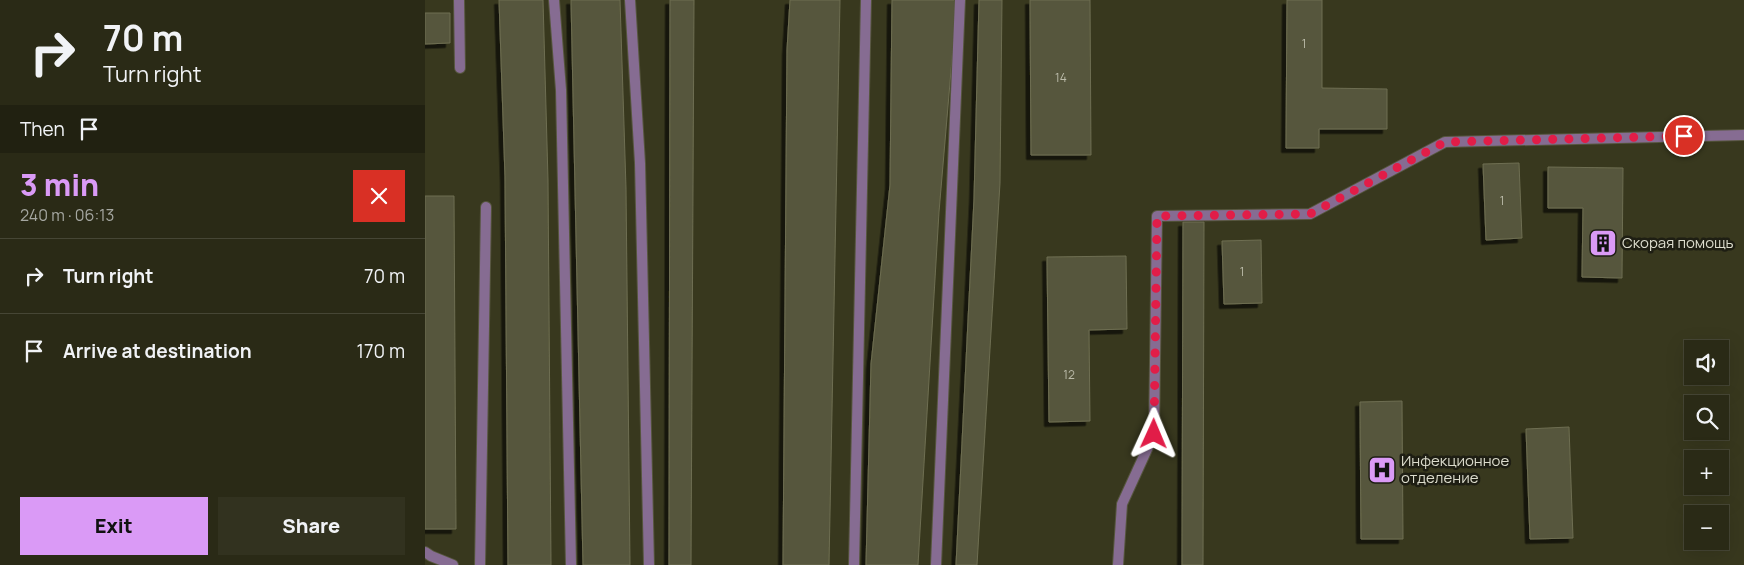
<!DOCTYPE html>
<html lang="en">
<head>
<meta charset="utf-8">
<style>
  :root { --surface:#2a2a16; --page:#32321f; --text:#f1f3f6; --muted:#a5a7a1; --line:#464635; --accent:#da9af6 }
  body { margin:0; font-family:Manrope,sans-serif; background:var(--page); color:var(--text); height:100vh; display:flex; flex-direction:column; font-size:19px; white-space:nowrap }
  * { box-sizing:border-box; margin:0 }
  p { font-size:16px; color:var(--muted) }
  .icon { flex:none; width:28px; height:28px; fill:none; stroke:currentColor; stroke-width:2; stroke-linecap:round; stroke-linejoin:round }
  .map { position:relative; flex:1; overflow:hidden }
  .panel { display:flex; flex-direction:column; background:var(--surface); width:425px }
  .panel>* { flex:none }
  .guide { background:#2a2a16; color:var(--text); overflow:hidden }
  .fabs { position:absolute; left:1259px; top:340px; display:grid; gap:10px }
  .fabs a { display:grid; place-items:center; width:45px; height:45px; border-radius:0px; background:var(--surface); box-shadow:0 5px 20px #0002,0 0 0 1px var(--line); font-size:25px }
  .pin { position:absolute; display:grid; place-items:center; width:42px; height:42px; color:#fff; margin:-21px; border:2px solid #fff; border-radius:50%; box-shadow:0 1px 5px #0007 }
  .me { position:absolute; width:55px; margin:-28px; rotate:1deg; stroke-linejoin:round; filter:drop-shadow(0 0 4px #0008) }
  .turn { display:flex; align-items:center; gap:18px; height:105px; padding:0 20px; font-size:22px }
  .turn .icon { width:65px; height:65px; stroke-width:2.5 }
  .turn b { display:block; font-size:35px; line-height:42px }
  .then { display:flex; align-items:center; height:48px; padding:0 20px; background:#0003; gap:10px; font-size:19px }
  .round { display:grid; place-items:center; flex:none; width:52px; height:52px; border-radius:0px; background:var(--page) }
  .overview { display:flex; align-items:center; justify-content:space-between; height:85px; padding:0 20px }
  h1 { font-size:30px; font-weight:800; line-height:38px; color:var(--accent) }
  .action { display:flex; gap:10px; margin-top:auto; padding:10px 20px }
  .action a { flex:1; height:58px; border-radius:0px; background:var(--accent); color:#111; font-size:20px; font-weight:800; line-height:58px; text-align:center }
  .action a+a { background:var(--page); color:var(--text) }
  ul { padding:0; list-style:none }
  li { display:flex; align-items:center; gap:15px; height:75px; padding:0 20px; border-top:1px solid var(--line) }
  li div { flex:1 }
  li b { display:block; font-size:19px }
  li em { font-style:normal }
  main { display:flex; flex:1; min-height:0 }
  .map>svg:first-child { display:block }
  .building { fill:#57573c; stroke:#6e6e52; filter:url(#shadow) }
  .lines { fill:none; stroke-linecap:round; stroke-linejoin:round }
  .lane-casing { stroke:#56563e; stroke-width:12 }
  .lane { stroke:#866c92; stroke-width:10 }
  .route { stroke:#e11d48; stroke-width:9; stroke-dasharray:0 16.2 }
  .labels { text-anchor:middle; stroke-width:5; stroke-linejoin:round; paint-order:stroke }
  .number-label { font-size:12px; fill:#bbbba9 }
  .poi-label { font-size:15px; fill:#dcdccd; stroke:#1e1e13; text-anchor:start }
</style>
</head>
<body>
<main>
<section class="panel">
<div class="guide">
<div class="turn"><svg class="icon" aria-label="right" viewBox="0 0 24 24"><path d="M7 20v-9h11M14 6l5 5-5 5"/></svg><div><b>70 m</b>Turn right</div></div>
<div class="then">Then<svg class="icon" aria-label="arrive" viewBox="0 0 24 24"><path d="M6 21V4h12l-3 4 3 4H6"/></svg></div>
</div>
<div class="overview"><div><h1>3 min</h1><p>240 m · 06:13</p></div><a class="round" style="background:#d93025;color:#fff"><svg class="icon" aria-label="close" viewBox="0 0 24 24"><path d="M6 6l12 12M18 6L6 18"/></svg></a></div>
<ul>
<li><svg class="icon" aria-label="right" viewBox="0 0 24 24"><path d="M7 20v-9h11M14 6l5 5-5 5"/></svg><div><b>Turn right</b></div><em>70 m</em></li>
<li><svg class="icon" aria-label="arrive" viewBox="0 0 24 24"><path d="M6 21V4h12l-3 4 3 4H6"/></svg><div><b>Arrive at destination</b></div><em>170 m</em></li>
</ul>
<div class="action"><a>Exit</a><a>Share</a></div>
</section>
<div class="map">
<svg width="1319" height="565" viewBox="0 0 1319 565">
  <defs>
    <filter id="shadow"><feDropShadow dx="-4.5" dy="4.5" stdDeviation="0" flood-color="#0009"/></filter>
  </defs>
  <rect width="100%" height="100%" fill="#38381e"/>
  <g class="building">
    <polygon points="74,0 118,0 123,180 126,565 83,565 80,177"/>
    <polygon points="146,0 195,0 201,188 205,565 158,565"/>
    <polygon points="245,0 269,0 266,565 244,565"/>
    <polygon points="365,0 415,0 404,565 358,565 362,50"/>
    <polygon points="467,0 530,0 531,12 514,212 493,565 441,565 446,364 465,185"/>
    <polygon points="554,0 577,0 575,183 552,565 531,565 549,199"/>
    <polygon points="605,0 665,0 666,155 606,155"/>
    <polygon points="862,0 897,0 897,88 962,89 962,129 894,129 894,148 861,148"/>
    <polygon points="0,13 25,13 25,43 0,44"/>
    <polygon points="1094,163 1097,238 1061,240 1058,164"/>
    <polygon points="1123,167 1198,168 1197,278 1157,277 1158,208 1123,208"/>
    <polygon points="0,196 29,196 31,529 0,529"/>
    <polygon points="758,222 779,222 778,565 757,565"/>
    <polygon points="836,240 837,303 799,304 797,241"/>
    <polygon points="701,256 702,329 664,330 665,421 624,422 622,257"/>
    <polygon points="977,401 978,539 936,539 935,402"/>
    <polygon points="1144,427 1148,538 1105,539 1101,429"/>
  </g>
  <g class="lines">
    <g class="lane-casing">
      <g id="lane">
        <polyline points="34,0 35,68"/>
        <polyline points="129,0 136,90 146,565"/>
        <polyline points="205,0 215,163 224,565"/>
        <polyline points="0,552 6,556 28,565"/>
        <polyline points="55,565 61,207"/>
        <polyline points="429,565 441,0"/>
        <polyline points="511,565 535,0"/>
        <polyline points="693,565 697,504 729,434 732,216 885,214 1020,142 1319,135"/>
      </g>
    </g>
    <use href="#lane" class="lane"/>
  </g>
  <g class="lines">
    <polyline class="route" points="729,434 732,216 885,214 1020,142 1259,136"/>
  </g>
  <defs>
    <g id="building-square" transform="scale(1.4375)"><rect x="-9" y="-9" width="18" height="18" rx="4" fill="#da9af6" stroke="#1e1e13"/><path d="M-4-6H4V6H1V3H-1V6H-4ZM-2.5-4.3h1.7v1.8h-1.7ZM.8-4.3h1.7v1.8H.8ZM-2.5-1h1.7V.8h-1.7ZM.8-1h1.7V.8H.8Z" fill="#111"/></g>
    <g id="hospital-square" transform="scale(1.4375)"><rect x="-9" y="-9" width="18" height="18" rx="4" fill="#da9af6" stroke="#1e1e13"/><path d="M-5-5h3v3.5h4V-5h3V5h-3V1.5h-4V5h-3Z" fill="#111"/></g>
  </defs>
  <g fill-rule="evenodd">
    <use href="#building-square" x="1178" y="243"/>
    <use href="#hospital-square" x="957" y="470"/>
  </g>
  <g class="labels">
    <g class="number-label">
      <text x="879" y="48">1</text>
      <text x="636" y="82">14</text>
      <text x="1077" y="205">1</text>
      <text x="817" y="276">1</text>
      <text x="644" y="379">12</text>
    </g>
    <g class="poi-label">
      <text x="1197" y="248">Скорая помощь</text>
      <text x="976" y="466">Инфекционное<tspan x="976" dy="17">отделение</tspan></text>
    </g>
  </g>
</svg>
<div class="fabs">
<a><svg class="icon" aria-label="sound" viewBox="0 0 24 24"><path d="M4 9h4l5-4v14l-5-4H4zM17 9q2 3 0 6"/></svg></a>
<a><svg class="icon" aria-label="search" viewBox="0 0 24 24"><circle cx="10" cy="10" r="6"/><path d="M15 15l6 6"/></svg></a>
<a>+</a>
<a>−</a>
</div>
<div class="pin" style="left:1259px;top:136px;background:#d93025"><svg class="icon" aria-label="arrive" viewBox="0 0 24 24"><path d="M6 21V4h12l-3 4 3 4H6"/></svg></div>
<svg class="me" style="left:729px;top:434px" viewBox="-20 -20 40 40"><path d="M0-17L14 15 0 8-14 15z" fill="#e11d48" stroke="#fff" stroke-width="4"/></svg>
</div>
</main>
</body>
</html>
